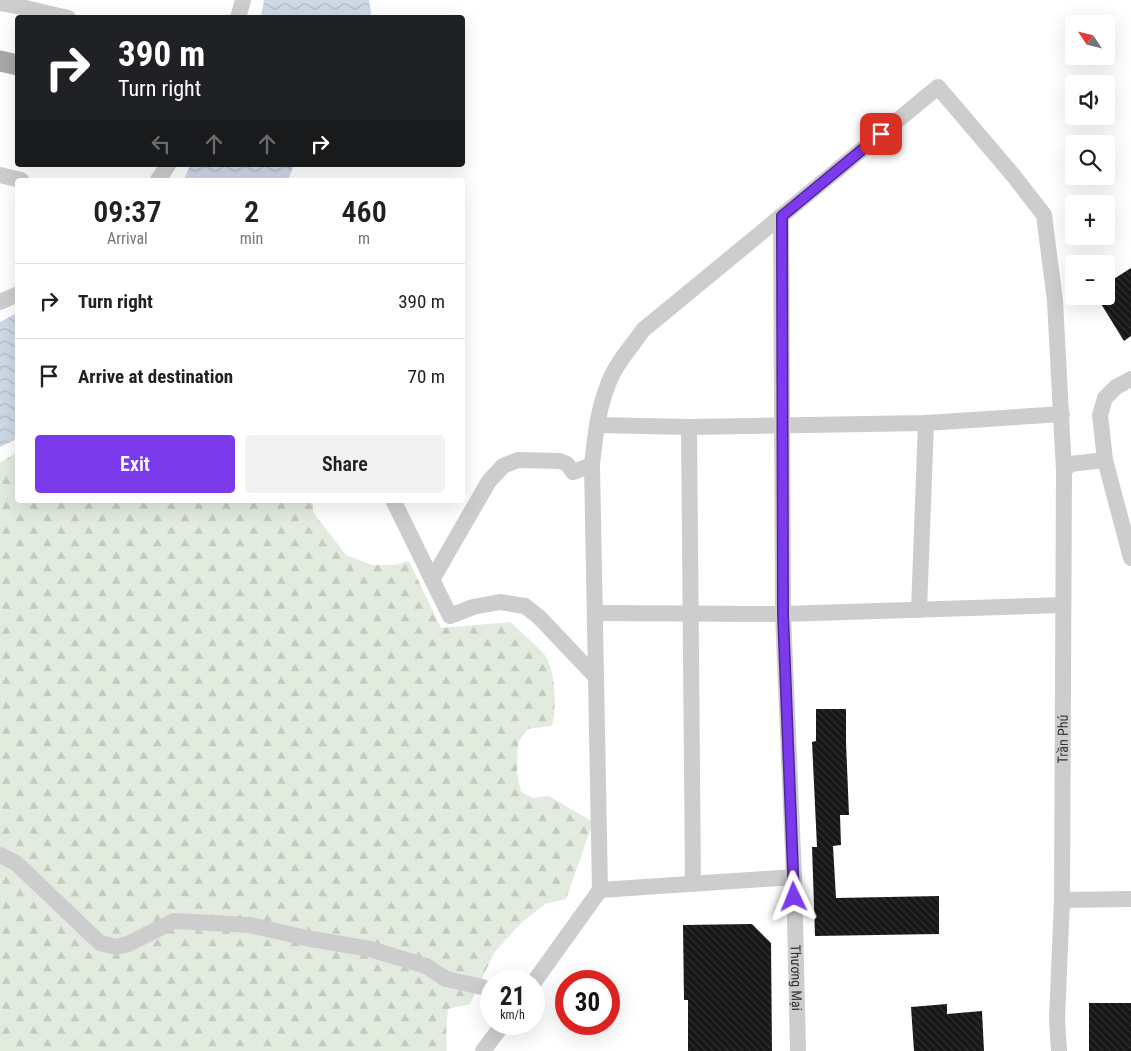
<!DOCTYPE html>
<html lang="en">
<head>
<meta charset="utf-8">
<style>
  :root { --surface:#fff; --page:#f2f2f2; --text:#202124; --muted:#757577; --line:#e0e0e0; --accent:#7c3aed }
  body { margin:0; font-family:"Roboto Condensed",sans-serif; background:var(--page); color:var(--text); height:100vh; display:flex; flex-direction:column; font-size:19px; white-space:nowrap }
  * { box-sizing:border-box; margin:0 }
  p { font-size:16px; color:var(--muted) }
  .icon { flex:none; width:28px; height:28px; fill:none; stroke:currentColor; stroke-width:2; stroke-linecap:round; stroke-linejoin:round }
  .map { position:relative; flex:1; overflow:hidden }
  .side { position:absolute; left:15px; top:178px; width:450px; height:325px; display:flex; flex-direction:column; background:var(--surface); border-radius:5px; box-shadow:0 5px 20px #0002 }
  .side>* { flex:none }
  .guide { position:absolute; left:15px; top:15px; width:450px; height:152px; border-radius:5px; box-shadow:0 5px 20px #0002; background:#202124; color:#fff; overflow:hidden }
  .needle { width:32px; rotate:305deg }
  .controls { position:absolute; left:1065px; top:15px; display:grid; gap:10px }
  .controls a { display:grid; place-items:center; width:50px; height:50px; border-radius:5px; background:var(--surface); box-shadow:0 5px 20px #0002; font-size:25px }
  .speed { position:absolute; left:480px; top:970px; display:flex; gap:10px; font-size:25px; font-weight:700; text-align:center }
  .speed>* { display:grid; place-content:center; width:65px; height:65px; border-radius:50%; background:var(--surface); box-shadow:0 5px 20px #0002; line-height:1 }
  .speed small { font-size:12px; font-weight:400 }
  .speed .limit { border:8px solid #d22; background:#fff; color:#111 }
  .pin { position:absolute; display:grid; place-items:center; width:42px; height:42px; color:#fff; margin:-21px; border-radius:10px; box-shadow:0 2px 8px #0006 }
  .me { position:absolute; width:55px; margin:-28px; rotate:358deg; stroke-linejoin:round; filter:drop-shadow(0 0 4px #0008) }
  .turn { display:flex; align-items:center; gap:18px; height:105px; padding:0 20px; font-size:22px }
  .turn .icon { width:65px; height:65px; stroke-width:2.5 }
  .turn b { display:block; font-size:35px; line-height:42px }
  .lanes { display:flex; align-items:center; height:48px; padding:0 20px; background:#0003; justify-content:center; gap:25px; direction:ltr }
  .lanes .off { opacity:.35 }
  .eta { display:flex; justify-content:space-evenly; align-items:center; height:85px; text-align:center }
  .eta b { font-size:30px; font-weight:600; line-height:35px }
  .action { display:flex; gap:10px; margin-top:auto; padding:10px 20px }
  .action a { flex:1; height:58px; border-radius:5px; background:var(--accent); color:#fff; font-size:20px; font-weight:600; line-height:58px; text-align:center }
  .action a+a { background:var(--page); color:var(--text) }
  ul { padding:0; list-style:none }
  li { display:flex; align-items:center; gap:15px; height:75px; padding:0 20px; border-top:1px solid var(--line) }
  li div { flex:1 }
  li b { display:block; font-size:19px }
  li em { font-style:normal }
  .map>svg:first-child { display:block }
  .forest { fill:url(#forest-firs) }
  .water { fill:url(#water-waves) }
  .building { fill:url(#building-back-hatch) }
  .lines { fill:none; stroke-linecap:round; stroke-linejoin:round }
  .minor { stroke:#cdcdcd; stroke-width:16 }
  .major { stroke:#a8a8a8; stroke-width:21 }
  .route-casing { stroke:#51269a; stroke-width:12 }
  .route { stroke:#7c3aed; stroke-width:9 }
  .labels { text-anchor:middle; stroke-width:5; stroke-linejoin:round; paint-order:stroke }
  .street-label { font-size:14px; fill:#303030; stroke:#fff }
</style>
</head>
<body>
<div class="map">
<svg width="1131" height="1051" viewBox="0 0 1131 1051">
  <defs>
    <pattern id="forest-firs" width="22" height="20" patternUnits="userSpaceOnUse" patternTransform="scale(1.25)"><rect width="22" height="20" fill="#e3ebdf"/><path d="M5 1l3.5 6h-7zM16 11l3.5 6h-7z" fill="#c3cac0"/></pattern>
    <pattern id="water-waves" width="16" height="10" patternUnits="userSpaceOnUse" patternTransform="scale(1.25)"><rect width="16" height="10" fill="#ced9e8"/><path d="M0 5q4-4 8 0t8 0" fill="none" stroke="#b1bbc7"/></pattern>
    <pattern id="building-back-hatch" width="6" height="6" patternUnits="userSpaceOnUse" patternTransform="scale(1.25)"><rect width="6" height="6" fill="#171717"/><path d="M-1 5l2 2M0 0l6 6M5-1l2 2" fill="none" stroke="#303030"/></pattern>
  </defs>
  <rect width="100%" height="100%" fill="#fff"/>
  <path class="forest" d="M17,452L18,500H313V512L346,555L372,565H395L409,561L441,628L510,622C521,632 534,643 544,654C556,669 557,709 552,726L527,729L518,743L517,773L521,792L533,798L549,796L593,822L566,899L545,904L520,924L494,953L470,1004L448,1009L446,1031L447,1051H0V463Z"/>
  <g class="water">
    <polygon points="264,0 369,0 371,13 370,18 261,17"/>
    <polygon points="190,165 294,165 288,180 184,180"/>
    <polygon points="17,313 17,439 0,447 0,322"/>
  </g>
  <g class="building">
    <polygon points="1131,268 1131,336 1124,341 1098,299 1106,296 1106,284"/>
    <polygon points="816,709 846,709 846,742 849,815 840,815 841,845 833,846 836,898 939,896 939,934 815,936 812,847 817,847 812,742 816,741"/>
    <polygon points="752,924 771,943 772,1051 688,1051 688,1000 684,1000 683,925"/>
    <rect x="1089" y="1003" width="42" height="48"/>
    <polygon points="947,1004 947,1014 982,1011 984,1051 914,1051 911,1007"/>
  </g>
  <g class="lines">
    <g class="minor">
      <polyline points="0,3 17,6 68,18"/>
      <polyline points="238,18 243,0"/>
      <polyline points="0,175 21,180"/>
      <polyline points="158,180 168,165"/>
      <path id="s1" d="M781,216L783,614L794,877L798,1051"/>
      <polyline points="0,302 18,294"/>
      <polyline points="1131,379 1116,387 1105,398 1100,415 1105,460 1131,558"/>
      <polyline points="597,425 689,427 926,423 1062,414"/>
      <polyline points="689,427 693,884"/>
      <polyline points="393,500 450,616 473,607 500,602 525,606 539,617 596,677"/>
      <polyline points="432,580 489,481 503,466 518,460 560,461 567,464 573,472 592,465"/>
      <polyline points="919,610 926,423"/>
      <polyline points="595,613 783,614 1063,605"/>
      <polyline points="0,855 16,863 100,943 116,947 128,944 174,921 250,925 311,939 370,949 426,966 446,979 482,987 491,991"/>
      <polyline points="600,890 794,877"/>
      <polyline points="1062,900 1131,899"/>
      <path d="M534,982L600,890L592,465C595,437 598,408 609,382C616,363 632,346 643,330L938,87L1013,175L1044,215L1055,301L1064,471"/>
      <polyline points="483,1051 503,1024"/>
      <path id="s2" d="M1059,1051L1057,1019L1062,900L1064,471L1070,464L1105,460"/>
    </g>
    <polyline class="major" points="0,61 18,65"/>
  </g>
  <g class="lines">
    <g class="route-casing">
      <polyline id="route" points="794,897 783,614 782,216 881,134"/>
    </g>
    <use href="#route" class="route"/>
  </g>
  <g class="labels">
    <g class="street-label">
      <text dy="5" stroke="none"><textPath href="#s2" startOffset="312">Trần Phú</textPath></text>
      <text dy="5" stroke="none"><textPath href="#s1" startOffset="762">Thương Mại</textPath></text>
    </g>
  </g>
</svg>
<div class="controls">
<a><svg class="needle" viewBox="-14 -14 28 28"><path d="M0-13l5 13h-10z" fill="#e53935"/><path d="M0 13l5-13h-10z" fill="#757577"/></svg></a>
<a><svg class="icon" aria-label="sound" viewBox="0 0 24 24"><path d="M4 9h4l5-4v14l-5-4H4zM17 9q2 3 0 6"/></svg></a>
<a><svg class="icon" aria-label="search" viewBox="0 0 24 24"><circle cx="10" cy="10" r="6"/><path d="M15 15l6 6"/></svg></a>
<a>+</a>
<a>−</a>
</div>
<div class="speed"><div>21<small>km/h</small></div><div class="limit">30</div></div>
<div class="pin" style="left:881px;top:134px;background:#d93025"><svg class="icon" aria-label="arrive" viewBox="0 0 24 24"><path d="M6 21V4h12l-3 4 3 4H6"/></svg></div>
<svg class="me" style="left:794px;top:897px" viewBox="-20 -20 40 40"><path d="M0-17L14 15 0 8-14 15z" fill="#7c3aed" stroke="#fff" stroke-width="4"/></svg>
<div class="guide">
<div class="turn"><svg class="icon" aria-label="right" viewBox="0 0 24 24"><path d="M7 20v-9h11M14 6l5 5-5 5"/></svg><div><b>390 m</b>Turn right</div></div>
<div class="lanes"><svg class="icon off" aria-label="left" viewBox="0 0 24 24"><path d="M17 20v-9H6M10 6l-5 5 5 5"/></svg><svg class="icon off" aria-label="ahead" viewBox="0 0 24 24"><path d="M12 20V5M6 11l6-6 6 6"/></svg><svg class="icon off" aria-label="ahead" viewBox="0 0 24 24"><path d="M12 20V5M6 11l6-6 6 6"/></svg><svg class="icon" aria-label="right" viewBox="0 0 24 24"><path d="M7 20v-9h11M14 6l5 5-5 5"/></svg></div>
</div>
<section class="side">
<div class="eta">
<div><b>09:37</b><p>Arrival</p></div>
<div><b>2</b><p>min</p></div>
<div><b>460</b><p>m</p></div>
</div>
<ul>
<li><svg class="icon" aria-label="right" viewBox="0 0 24 24"><path d="M7 20v-9h11M14 6l5 5-5 5"/></svg><div><b>Turn right</b></div><em>390 m</em></li>
<li><svg class="icon" aria-label="arrive" viewBox="0 0 24 24"><path d="M6 21V4h12l-3 4 3 4H6"/></svg><div><b>Arrive at destination</b></div><em>70 m</em></li>
</ul>
<div class="action"><a>Exit</a><a>Share</a></div>
</section>
</div>
</body>
</html>
